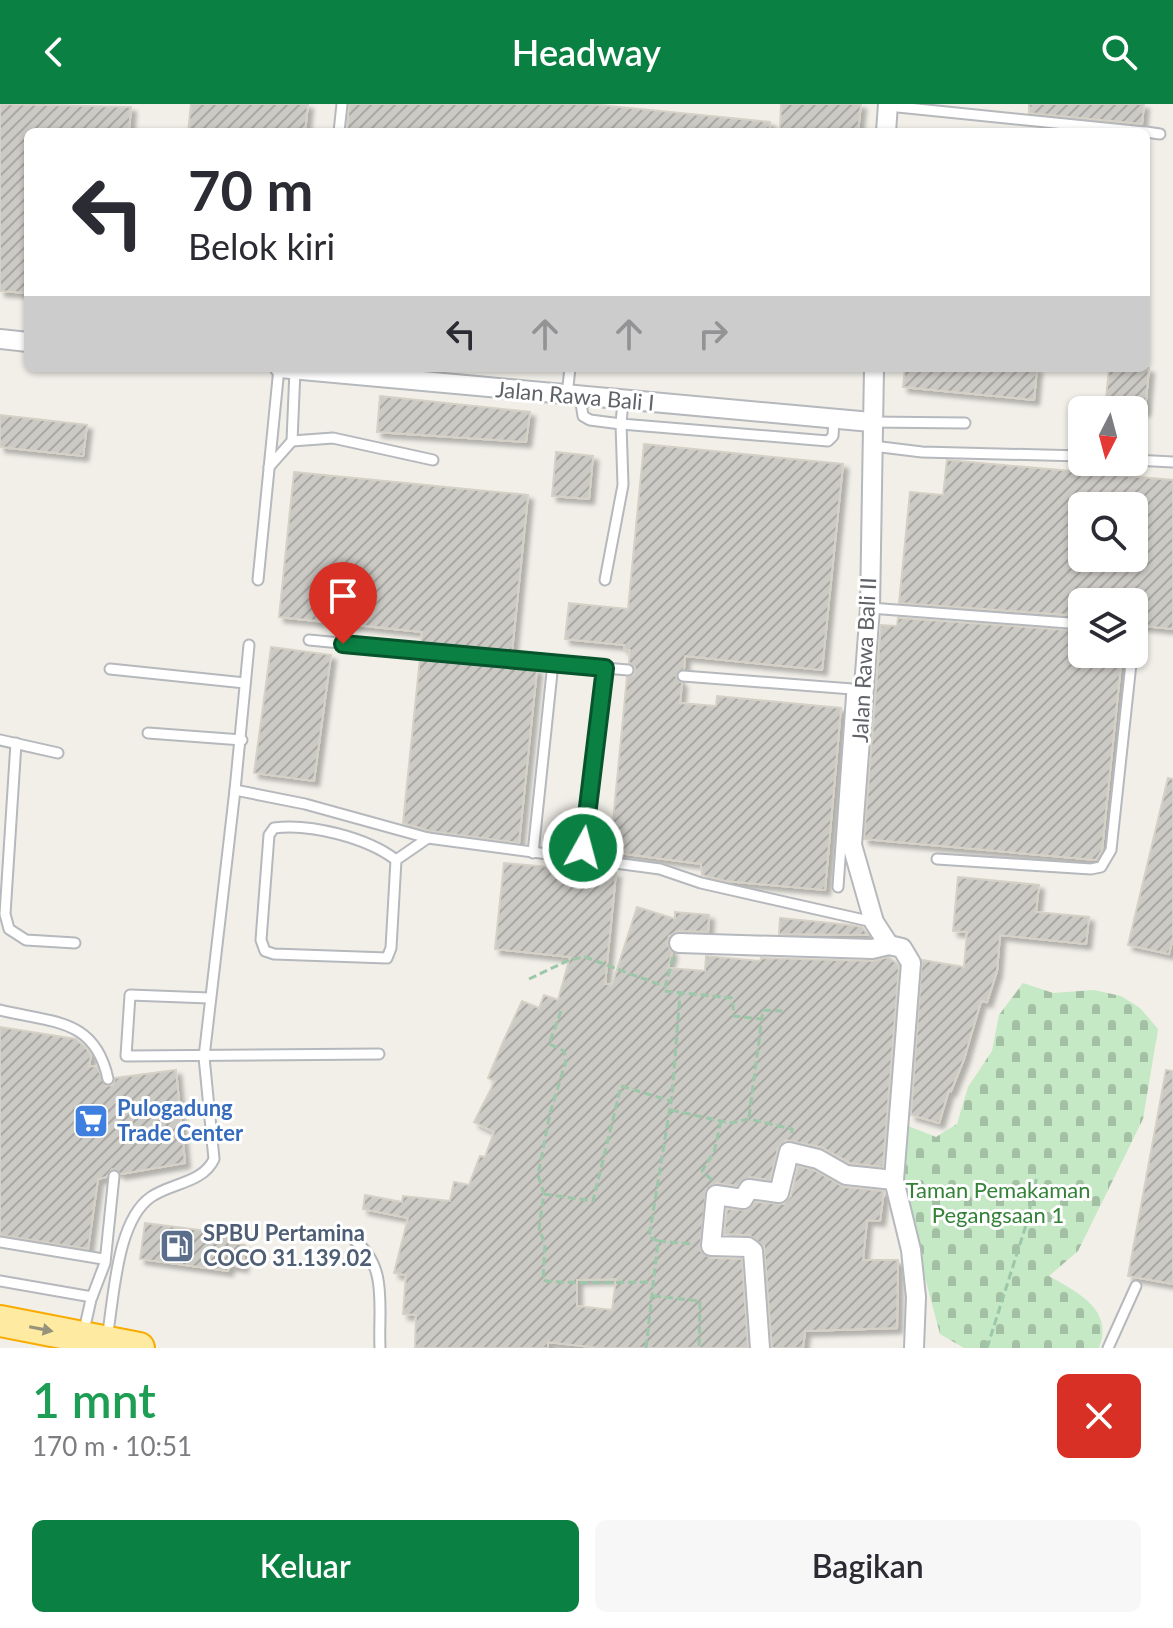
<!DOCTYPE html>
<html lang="id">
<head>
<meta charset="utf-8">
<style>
  :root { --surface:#fff; --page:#f7f7f7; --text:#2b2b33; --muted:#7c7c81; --accent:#0b8043 }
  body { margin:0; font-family:Lato,sans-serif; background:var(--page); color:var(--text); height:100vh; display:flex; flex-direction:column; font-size:30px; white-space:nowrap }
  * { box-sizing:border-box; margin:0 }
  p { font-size:26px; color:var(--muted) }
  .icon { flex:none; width:44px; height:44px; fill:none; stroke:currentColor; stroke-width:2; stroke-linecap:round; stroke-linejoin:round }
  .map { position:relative; height:1244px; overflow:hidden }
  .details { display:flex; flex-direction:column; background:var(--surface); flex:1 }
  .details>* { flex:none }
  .hud { position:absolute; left:24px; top:24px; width:1126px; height:244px; border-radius:12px; box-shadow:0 2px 6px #0004; background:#fff; color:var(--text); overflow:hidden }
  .needle { width:52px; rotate:186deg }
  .fabs { position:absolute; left:1068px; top:292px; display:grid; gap:16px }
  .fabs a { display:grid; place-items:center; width:80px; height:80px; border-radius:12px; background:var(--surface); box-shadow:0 2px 6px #0004; font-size:40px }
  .pin { position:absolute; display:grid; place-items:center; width:68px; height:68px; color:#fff; margin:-82px -34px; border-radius:50% 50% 50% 0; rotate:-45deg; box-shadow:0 0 8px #0007 }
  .pin .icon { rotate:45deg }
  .me { position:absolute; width:88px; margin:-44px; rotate:7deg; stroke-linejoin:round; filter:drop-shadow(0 0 6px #0008) }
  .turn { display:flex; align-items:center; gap:28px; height:168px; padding:0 32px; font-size:36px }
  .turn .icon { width:104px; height:104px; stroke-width:2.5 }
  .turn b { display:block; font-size:56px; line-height:68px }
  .lanes { display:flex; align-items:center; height:76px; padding:0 32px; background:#0003; justify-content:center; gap:40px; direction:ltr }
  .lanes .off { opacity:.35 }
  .round { display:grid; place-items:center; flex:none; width:84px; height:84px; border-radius:12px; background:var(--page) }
  .summary { display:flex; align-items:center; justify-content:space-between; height:136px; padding:0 32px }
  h1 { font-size:48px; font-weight:600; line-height:60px; color:#1e9e55 }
  .action { display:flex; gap:16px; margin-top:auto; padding:16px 32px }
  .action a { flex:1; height:92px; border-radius:12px; background:var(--accent); color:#fff; font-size:32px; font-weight:600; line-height:92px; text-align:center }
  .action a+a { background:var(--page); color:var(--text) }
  header { display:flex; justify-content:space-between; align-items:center; height:104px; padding:0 32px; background:var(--accent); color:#fff; font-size:36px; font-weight:600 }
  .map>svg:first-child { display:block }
  .cemetery { fill:url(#cemetery-stones) }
  .building { fill:url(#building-hatch); stroke:#d6d1c6; stroke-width:2; fill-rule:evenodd; filter:url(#shadow) }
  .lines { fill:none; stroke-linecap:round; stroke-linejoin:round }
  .service-casing { stroke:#b5b8bc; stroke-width:13 }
  .minor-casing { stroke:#b5b8bc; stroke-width:22 }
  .trunk-casing { stroke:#f9ab00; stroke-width:34 }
  .path { stroke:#9cc7a9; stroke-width:3; stroke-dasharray:8 4; stroke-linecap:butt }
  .service { stroke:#fff; stroke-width:9 }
  .minor { stroke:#fff; stroke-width:18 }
  .trunk { stroke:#feeaa1; stroke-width:30 }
  .oneway { fill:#97927c }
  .route-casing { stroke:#07532c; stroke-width:20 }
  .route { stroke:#0b8043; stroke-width:14 }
  .labels { text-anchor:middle; stroke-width:6; stroke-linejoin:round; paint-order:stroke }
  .street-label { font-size:22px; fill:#5f6368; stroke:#fff }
  .shop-label { font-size:22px; font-weight:bold; fill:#366cbe; stroke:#fff; text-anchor:start }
  .park-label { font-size:22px; fill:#348238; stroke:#fff }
  .service-label { font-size:22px; font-weight:bold; fill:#4e5e75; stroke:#fff; text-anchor:start }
</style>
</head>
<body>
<header><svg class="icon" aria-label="back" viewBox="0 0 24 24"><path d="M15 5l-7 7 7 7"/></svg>Headway<svg class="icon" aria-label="search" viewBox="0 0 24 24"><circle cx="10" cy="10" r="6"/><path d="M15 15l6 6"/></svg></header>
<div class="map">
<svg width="1173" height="1244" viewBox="0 0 1173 1244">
  <defs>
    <pattern id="cemetery-stones" width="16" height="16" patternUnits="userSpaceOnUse" patternTransform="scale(2)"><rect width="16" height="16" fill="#c5e8c5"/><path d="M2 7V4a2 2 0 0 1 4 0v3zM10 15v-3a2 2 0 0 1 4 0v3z" fill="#a3c0a4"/></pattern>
    <pattern id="building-hatch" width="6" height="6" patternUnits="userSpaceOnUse" patternTransform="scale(2)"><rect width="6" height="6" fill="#cccac5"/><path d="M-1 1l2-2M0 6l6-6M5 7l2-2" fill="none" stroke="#a9a8a4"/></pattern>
    <filter id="shadow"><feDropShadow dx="5" dy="5" stdDeviation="2" flood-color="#0004"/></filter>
  </defs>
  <rect width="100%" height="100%" fill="#f1efe8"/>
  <path class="cemetery" d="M1023,879L1053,889L1094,886L1121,892L1140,904L1158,925L1143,1015L1078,1147L1049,1172C1078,1189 1114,1205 1099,1244H964L940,1230L908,1110L901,1032L908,1022L936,1033L957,1020L968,983L992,947L999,911Z"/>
  <g class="building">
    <polygon points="0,0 131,3 129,28 28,28 28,189 0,187"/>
    <polygon points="191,0 308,0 305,28 188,28"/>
    <polygon points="349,0 590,0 770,18 769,28 347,28"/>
    <polygon points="781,0 861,0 858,28 780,28"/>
    <polygon points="1029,0 1144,0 1142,20 1029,9"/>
    <polygon points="905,264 1037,264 1034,296 903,283"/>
    <polygon points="1109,264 1149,264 1145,307 1105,304"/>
    <polygon points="380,292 530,308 526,338 377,328"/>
    <polygon points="0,311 87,321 83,352 0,343"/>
    <polygon points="644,340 843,360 822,566 685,552 684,565 676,572 682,579 680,599 716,602 717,592 841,604 825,786 726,777 702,771 701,760 610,748 627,573 634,571 635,564 629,559 630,546 624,546 624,541 565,535 569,499 628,505"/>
    <polygon points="556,348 593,352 589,395 552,392"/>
    <path d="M947,356L1173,376V525L1134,521V498H1082V512L899,499L910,388L943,391ZM1082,402H1134V454H1082Z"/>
    <polygon points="294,368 528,391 512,548 421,539 422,528 279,513"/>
    <polygon points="898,514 1082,527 1082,550 1122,550 1102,746 1096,756 864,735 881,521 897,522"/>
    <polygon points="271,543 331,551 314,677 254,669"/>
    <polygon points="420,554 537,565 519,739 430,727 403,719"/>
    <polygon points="1168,674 1173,675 1173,833 1169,850 1128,841"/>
    <path d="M504,759L616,769L605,880L612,881L637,803L675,815V808L709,811L708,828L679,827L669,832L667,839L672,849L668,864L705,867L706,852L760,857L761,854L872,857L889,853L899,862L883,1063L850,1059L821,1043L786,1036L778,1044L770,1076L750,1073L737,1082L717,1079L706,1085L700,1146L710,1154L742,1155L748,1244H600L548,1238V1244H415L416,1211L403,1210L406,1171L394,1169L408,1114L363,1105L365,1091L402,1098L403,1092L450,1097L454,1078L469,1081L480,1052L485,1053L494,1028L474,1018L495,977L488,974L503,938L522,897L539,904L544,891L558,896L570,853L495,845ZM616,1175L612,1206L577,1202V1176Z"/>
    <polygon points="958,773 1039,781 1036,808 1089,813 1086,840 1000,831 997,867 987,898 981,897 964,955 951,987 949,986 939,1019 911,1011 922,856 964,863 967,828 953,827"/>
    <polygon points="780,814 850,821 862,823 868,831 779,830"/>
    <polygon points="0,923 76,935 87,945 91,951 89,962 97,963 106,982 113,981 115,974 176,966 185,1059 121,1070 112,1065 106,1073 98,1075 88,1145 0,1131"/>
    <polygon points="1166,966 1173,967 1173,1180 1128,1172"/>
    <polygon points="798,1062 814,1066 844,1083 884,1087 880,1117 867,1116 863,1156 898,1156 897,1224 805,1227 803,1244 772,1244 764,1142 749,1131 724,1130 727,1105 747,1106 755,1098 784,1100 791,1092"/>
    <polygon points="145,1119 232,1130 231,1139 245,1141 243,1163 229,1161 228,1167 140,1155"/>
  </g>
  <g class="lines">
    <g class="service-casing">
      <g id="service">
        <polyline points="888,2 1144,28"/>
        <polyline points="339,28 342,0"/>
        <polyline points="1146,28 1160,30"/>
        <polyline points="295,266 292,337 333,334 433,356"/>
        <polyline points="567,291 570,264"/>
        <polyline points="580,292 583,312 590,316 621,320 623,381 605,476"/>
        <polyline points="623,296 621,320 828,337 833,332 834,315"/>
        <polyline points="871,318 965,319"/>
        <polyline points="873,342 922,348 1082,352"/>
        <polyline points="1134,356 1173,358"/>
        <polyline points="269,363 292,337"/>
        <polyline points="258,476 279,264"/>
        <polyline points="870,504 1082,520"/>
        <polyline points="309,536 605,564 582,752"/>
        <polyline points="605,564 628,566"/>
        <polyline points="110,565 245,579"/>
        <polyline points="683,572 852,585 838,783"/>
        <polyline points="148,629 242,636"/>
        <polyline points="0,636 58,649"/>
        <polyline points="16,639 5,810 9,825 26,836 75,839"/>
        <polyline points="235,686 249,541"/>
        <polyline points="533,749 553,559"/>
        <polyline points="937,755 1091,765 1101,763 1111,746 1132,550"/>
        <path d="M396,756C368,734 310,719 274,724L269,731L261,836L265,847L274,850L387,854L391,844L396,756L428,734"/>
        <polyline points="209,894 130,891 126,952 379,950"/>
        <path d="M0,906C53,919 95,914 108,975"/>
        <path d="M353,1135C389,1162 378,1202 380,1244"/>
        <polyline points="0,1138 103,1155"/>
        <polyline points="0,1177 92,1193"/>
        <polyline points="92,1193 105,1159 114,1072"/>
        <polyline points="83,1231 92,1191"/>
        <path d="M107,1234C114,1195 116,1117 151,1093C171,1079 203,1079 214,1055L204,953L235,686L305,700L428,734L660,765L701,779L873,818"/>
        <polyline points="1108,1244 1136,1182"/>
      </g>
    </g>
    <g class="minor-casing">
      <g id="minor">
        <polyline points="886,28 888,0"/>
        <polyline points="0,235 28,238"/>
        <polyline points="280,264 871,318"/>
        <polyline points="874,264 870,504 852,741 874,818 889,841"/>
        <polyline points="679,839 872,845 889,841"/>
        <polyline points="889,841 902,844 911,859 894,1076 911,1146 916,1193 914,1244"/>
        <polyline points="760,1244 753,1147 748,1143 711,1142 716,1091 743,1095 749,1085 779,1089 789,1048 818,1055 846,1071 894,1076"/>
      </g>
    </g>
    <g class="trunk-casing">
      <polyline id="trunk" points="0,1217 139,1244"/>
    </g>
    <g class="path">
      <polyline points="673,853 664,887 732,894 734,912 761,915"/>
      <polyline points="529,875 569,856 585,853 663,882"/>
      <path d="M561,907L549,940L564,947L566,957L550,1009L538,1071L544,1090L539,1125L545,1140L543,1176C548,1180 638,1178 654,1178"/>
      <polyline points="671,1006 730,1019 749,1015 792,1025 792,1029"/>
      <polyline points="749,1013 763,906 782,907"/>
      <polyline points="712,1076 702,1067 714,1048 721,1017"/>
      <polyline points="544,1090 593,1097 621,982 671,997"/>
      <polyline points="658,1137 694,1140"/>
      <polyline points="653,1192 700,1197 699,1244"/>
      <polyline points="646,1244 658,1137 649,1133 672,991 680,890"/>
      <polyline points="987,1244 1026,1121 1037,1072"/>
    </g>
    <use href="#service" class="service"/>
    <use href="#minor" class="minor"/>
    <use href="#trunk" class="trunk"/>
  </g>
  <defs><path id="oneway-solid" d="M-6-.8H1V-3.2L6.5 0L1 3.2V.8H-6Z" transform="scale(2)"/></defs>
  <use class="oneway" href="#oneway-solid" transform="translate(41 1225) rotate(11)"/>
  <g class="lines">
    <g class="route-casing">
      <polyline id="route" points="343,540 605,564 583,744"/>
    </g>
    <use href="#route" class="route"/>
  </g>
  <defs>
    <g id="supermarket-square" transform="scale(1.8)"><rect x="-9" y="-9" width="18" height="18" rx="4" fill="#3f7fe0" stroke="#fff"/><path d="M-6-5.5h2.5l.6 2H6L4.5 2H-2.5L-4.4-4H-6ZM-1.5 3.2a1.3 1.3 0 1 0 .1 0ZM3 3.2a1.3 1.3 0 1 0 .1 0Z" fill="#fff"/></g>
    <g id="fuel-square" transform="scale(1.8)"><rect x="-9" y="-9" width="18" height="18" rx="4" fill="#5c6f8a" stroke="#fff"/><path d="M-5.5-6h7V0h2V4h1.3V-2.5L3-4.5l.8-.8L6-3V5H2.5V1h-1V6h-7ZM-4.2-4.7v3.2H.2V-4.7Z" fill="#fff"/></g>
  </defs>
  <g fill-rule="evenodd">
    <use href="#supermarket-square" x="91" y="1017"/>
    <use href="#fuel-square" x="177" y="1142"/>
  </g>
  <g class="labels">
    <g class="street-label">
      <text transform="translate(575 292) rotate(5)" y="8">Jalan Rawa Bali I</text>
      <text transform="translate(864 556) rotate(-87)" y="8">Jalan Rawa Bali II</text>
    </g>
    <g class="shop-label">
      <text x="117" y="1012">Pulogadung<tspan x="117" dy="25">Trade Center</tspan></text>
    </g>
    <g class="park-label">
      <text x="998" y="1094">Taman Pemakaman<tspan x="998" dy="25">Pegangsaan 1</tspan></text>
    </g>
    <g class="service-label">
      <text x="203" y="1137">SPBU Pertamina<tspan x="203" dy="25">COCO 31.139.02</tspan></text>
    </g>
  </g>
</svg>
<div class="fabs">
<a><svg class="needle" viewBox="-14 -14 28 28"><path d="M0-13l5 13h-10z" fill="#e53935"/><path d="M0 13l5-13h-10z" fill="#7c7c81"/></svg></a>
<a><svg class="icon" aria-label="search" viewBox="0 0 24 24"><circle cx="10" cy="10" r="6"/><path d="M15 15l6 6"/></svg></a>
<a><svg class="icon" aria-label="layers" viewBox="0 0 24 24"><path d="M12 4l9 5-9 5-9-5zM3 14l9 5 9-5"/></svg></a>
</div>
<div class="pin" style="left:343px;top:540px;background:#d93025"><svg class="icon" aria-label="arrive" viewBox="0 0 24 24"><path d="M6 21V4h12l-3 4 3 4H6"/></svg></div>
<svg class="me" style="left:583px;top:744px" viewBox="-20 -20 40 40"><circle r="17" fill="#0b8043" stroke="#fff" stroke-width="3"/><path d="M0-11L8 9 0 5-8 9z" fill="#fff"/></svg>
<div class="hud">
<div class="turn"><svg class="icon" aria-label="left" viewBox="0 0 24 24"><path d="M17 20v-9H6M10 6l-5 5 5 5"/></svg><div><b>70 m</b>Belok kiri</div></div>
<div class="lanes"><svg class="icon" aria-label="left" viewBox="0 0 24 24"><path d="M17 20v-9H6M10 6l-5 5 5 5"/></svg><svg class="icon off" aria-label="ahead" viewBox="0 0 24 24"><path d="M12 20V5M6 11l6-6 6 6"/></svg><svg class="icon off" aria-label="ahead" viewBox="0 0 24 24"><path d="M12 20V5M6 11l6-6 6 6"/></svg><svg class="icon off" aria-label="right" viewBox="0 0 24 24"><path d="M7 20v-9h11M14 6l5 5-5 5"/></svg></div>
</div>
</div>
<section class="details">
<div class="summary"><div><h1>1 mnt</h1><p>170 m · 10:51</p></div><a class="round" style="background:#d93025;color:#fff"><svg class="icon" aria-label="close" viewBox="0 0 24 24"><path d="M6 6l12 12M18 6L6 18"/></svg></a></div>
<div class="action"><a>Keluar</a><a>Bagikan</a></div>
</section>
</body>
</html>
